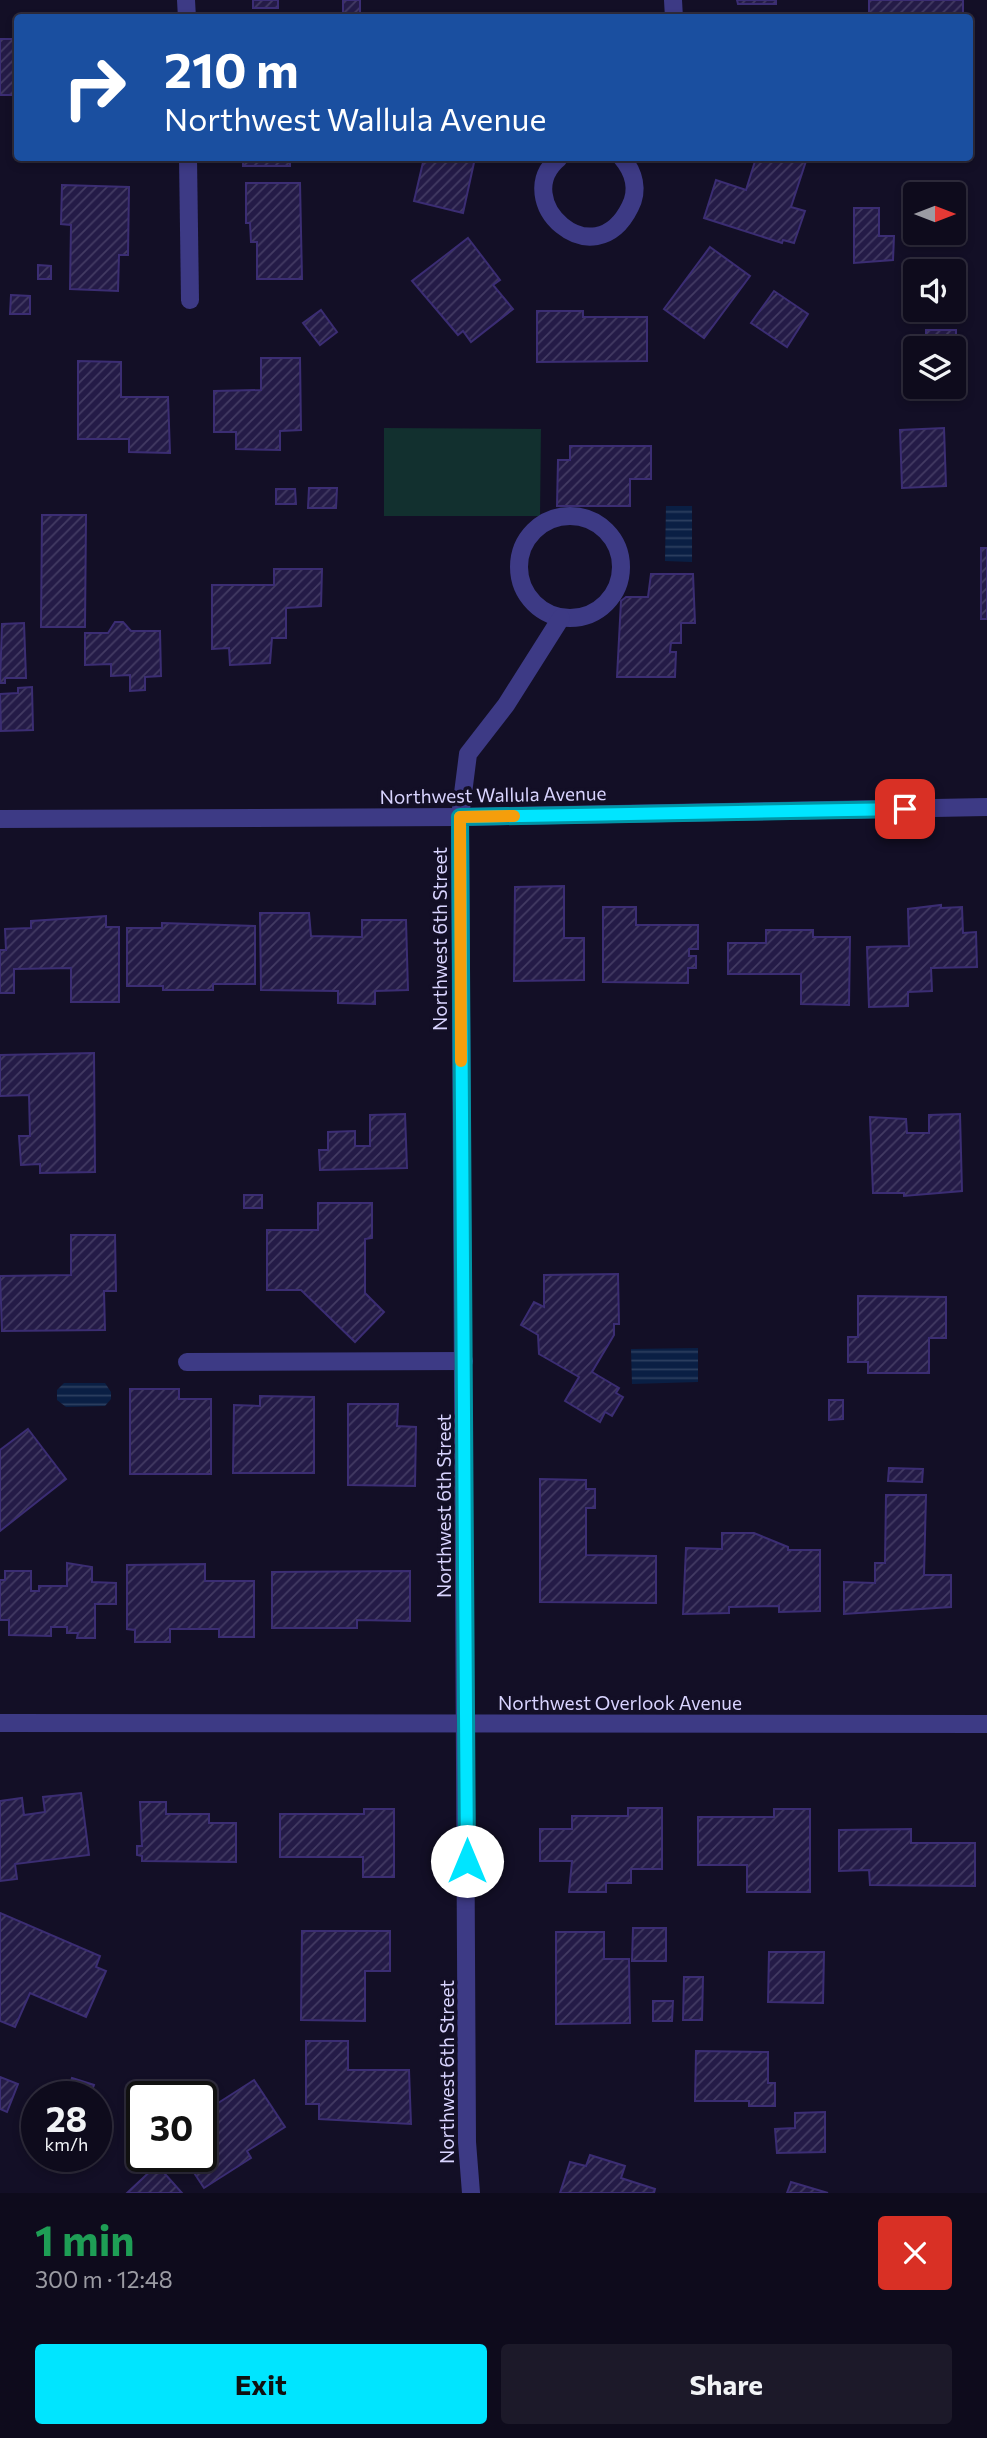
<!DOCTYPE html>
<html lang="en">
<head>
<meta charset="utf-8">
<style>
  :root { --surface:#0e0b1c; --page:#1c1929; --text:#f1f3f6; --muted:#9b9ba3; --line:#2e2b3b; --accent:#00e5ff }
  body { margin:0; font-family:Commissioner,sans-serif; background:var(--page); color:var(--text); height:100vh; display:flex; flex-direction:column; font-size:26px; white-space:nowrap }
  * { box-sizing:border-box; margin:0 }
  p { font-size:23px; color:var(--muted) }
  .icon { flex:none; width:38px; height:38px; fill:none; stroke:currentColor; stroke-width:2; stroke-linecap:round; stroke-linejoin:round }
  .map { position:relative; height:2193px; overflow:hidden }
  .details { display:flex; flex-direction:column; background:var(--surface); flex:1 }
  .details>* { flex:none }
  .banner { position:absolute; left:14px; top:14px; width:959px; height:147px; border-radius:7px; box-shadow:0 4px 10px #0003,0 0 0 2px var(--line); background:#1a4fa0; color:#fff; overflow:hidden }
  .needle { width:46px; rotate:90deg }
  .buttons { position:absolute; left:903px; top:182px; display:grid; gap:14px }
  .buttons a { display:grid; place-items:center; width:63px; height:63px; border-radius:7px; background:var(--surface); box-shadow:0 4px 10px #0003,0 0 0 2px var(--line); font-size:35px }
  .speed { position:absolute; left:21px; top:2081px; display:flex; gap:14px; font-size:35px; font-weight:700; text-align:center }
  .speed>* { display:grid; place-content:center; width:91px; height:91px; border-radius:50%; background:var(--surface); box-shadow:0 4px 10px #0003,0 0 0 2px var(--line); line-height:1 }
  .speed small { font-size:18px; font-weight:400 }
  .speed .limit { border:4px solid #111; border-radius:10px; background:#fff; color:#111 }
  .pin { position:absolute; display:grid; place-items:center; width:60px; height:60px; color:#fff; margin:-30px; border-radius:14px; box-shadow:0 4px 10px #0006 }
  .me { position:absolute; width:77px; margin:-38px; rotate:0deg; stroke-linejoin:round; filter:drop-shadow(0 0 5px #0008) }
  .turn { display:flex; align-items:center; gap:24px; height:147px; padding:0 35px; font-size:32px }
  .turn .icon { width:91px; height:91px; stroke-width:2.5 }
  .turn b { display:block; font-size:49px; line-height:60px }
  .round { display:grid; place-items:center; flex:none; width:74px; height:74px; border-radius:7px; background:var(--page) }
  .overview { display:flex; align-items:center; justify-content:space-between; height:119px; padding:0 35px }
  h1 { font-size:42px; font-weight:700; line-height:52px; color:#1e9e55 }
  .button { display:flex; gap:14px; margin-top:auto; padding:14px 35px }
  .button a { flex:1; height:80px; border-radius:7px; background:var(--accent); color:#111; font-size:28px; font-weight:700; line-height:80px; text-align:center }
  .button a+a { background:var(--page); color:var(--text) }
  .map>svg:first-child { display:block }
  .pitch { fill:#12302f }
  .water { fill:url(#water-rules) }
  .building { fill:url(#building-hatch); stroke:#3b2d73; stroke-width:2 }
  .lines { fill:none; stroke-linecap:round; stroke-linejoin:round }
  .lane { stroke:#3d3a85; stroke-width:18 }
  .street { stroke:#3d3a85; stroke-width:18 }
  .route-casing { stroke:#0095a6; stroke-width:18 }
  .route { stroke:#00e5ff; stroke-width:12 }
  .slow { stroke:#f59e0b; stroke-width:12 }
  .labels { text-anchor:middle; stroke-width:7; stroke-linejoin:round; paint-order:stroke }
  .street-label { font-size:19px; fill:#d9d4ff; stroke:#130f26 }
</style>
</head>
<body>
<div class="map">
<svg width="987" height="2193" viewBox="0 0 987 2193">
  <defs>
    <pattern id="water-rules" width="6" height="5" patternUnits="userSpaceOnUse" patternTransform="scale(1.75)"><rect width="6" height="5" fill="#0a1f44"/><path d="M0 2.5h6" fill="none" stroke="#2d3f60"/></pattern>
    <pattern id="building-hatch" width="6" height="6" patternUnits="userSpaceOnUse" patternTransform="scale(1.75)"><rect width="6" height="6" fill="#241b47"/><path d="M-1 1l2-2M0 6l6-6M5 7l2-2" fill="none" stroke="#433b63"/></pattern>
  </defs>
  <rect width="100%" height="100%" fill="#130f26"/>
  <polygon class="pitch" points="384,428 541,429 540,516 384,516"/>
  <g class="water">
    <polygon points="666,506 692,506 692,562 665,561"/>
    <polygon points="698,1348 698,1382 632,1384 631,1349"/>
    <polygon points="64,1383 105,1383 111,1392 111,1399 105,1406 66,1407 57,1400 57,1390"/>
  </g>
  <g class="building">
    <rect x="253" y="0" width="25" height="8"/>
    <polygon points="343,0 360,0 360,15 343,16"/>
    <polygon points="737,0 776,0 776,4 738,4"/>
    <rect x="869" y="0" width="94" height="18"/>
    <polygon points="0,39 15,39 16,93 13,95 0,95"/>
    <rect x="243" y="158" width="47" height="8"/>
    <polygon points="424,158 475,158 463,213 414,201"/>
    <polygon points="756,158 807,158 791,207 805,211 794,243 783,240 782,243 704,218 716,180 746,190"/>
    <polygon points="246,183 300,183 302,279 257,279 257,242 251,242 250,223 246,223"/>
    <polygon points="62,185 129,187 128,255 119,255 118,291 70,289 71,225 61,224"/>
    <polygon points="915,189 965,189 966,240 916,240 916,233 954,233 954,194 915,194"/>
    <polygon points="854,208 879,208 879,236 894,236 893,260 854,263"/>
    <polygon points="468,238 500,280 493,285 513,309 471,342 463,331 458,335 412,281"/>
    <polygon points="710,247 750,276 704,338 664,309"/>
    <polygon points="38,265 51,266 51,279 38,279"/>
    <polygon points="774,291 808,314 787,347 751,323"/>
    <polygon points="11,295 30,296 30,314 10,314"/>
    <polygon points="321,310 337,332 320,345 303,323"/>
    <polygon points="537,311 583,311 583,317 647,317 647,361 537,362"/>
    <polygon points="926,330 956,330 956,363 954,348 926,348"/>
    <polygon points="261,358 300,358 301,430 280,431 280,450 236,449 236,432 214,432 214,391 261,390"/>
    <polygon points="78,361 121,362 121,397 168,397 170,453 129,452 129,439 78,439"/>
    <polygon points="944,428 946,486 902,488 900,430"/>
    <polygon points="570,446 651,446 651,479 630,479 630,506 557,506 558,460 570,460"/>
    <polygon points="309,488 337,488 336,508 308,508"/>
    <polygon points="276,489 295,489 296,504 276,504"/>
    <polygon points="42,515 86,515 85,627 41,627"/>
    <rect x="981" y="548" width="6" height="71"/>
    <polygon points="274,569 322,569 321,606 286,608 286,638 272,638 270,663 230,665 229,648 212,649 212,585 274,585"/>
    <polygon points="651,574 693,574 695,623 681,623 681,643 671,643 670,652 676,652 675,677 617,677 621,601 626,597 648,597"/>
    <polygon points="115,622 123,622 131,631 160,631 161,676 145,677 145,690 130,691 130,675 111,676 111,664 85,665 85,633 108,633"/>
    <polygon points="24,623 26,678 5,678 5,683 0,683 2,624"/>
    <polygon points="32,687 33,730 1,731 0,694 18,693 18,688"/>
    <polygon points="564,886 564,938 584,938 584,980 514,981 515,887"/>
    <polygon points="941,905 941,908 962,907 963,933 976,932 977,967 931,968 932,991 908,992 908,1006 869,1007 867,947 909,946 908,909"/>
    <polygon points="603,907 636,907 636,925 698,925 698,949 689,949 689,956 696,956 696,968 688,968 688,983 603,982"/>
    <polygon points="260,913 309,913 311,936 362,937 362,920 406,920 408,990 375,991 375,1004 338,1003 338,991 261,990"/>
    <polygon points="106,916 106,927 119,927 119,1002 71,1002 71,968 14,969 14,993 0,993 0,950 6,950 5,929 31,928 31,921"/>
    <polygon points="162,923 255,926 255,984 213,984 213,990 163,990 163,986 127,986 127,928 162,928"/>
    <polygon points="766,930 813,930 813,937 850,937 849,1005 801,1004 801,974 728,974 728,943 766,943"/>
    <polygon points="94,1053 95,1172 40,1173 40,1164 21,1165 19,1136 30,1136 29,1095 0,1096 0,1055"/>
    <polygon points="405,1114 407,1168 320,1170 319,1150 328,1150 328,1132 355,1131 355,1146 370,1146 370,1115"/>
    <polygon points="960,1114 962,1191 904,1196 904,1193 873,1193 870,1117 906,1119 907,1133 929,1133 929,1115"/>
    <rect x="244" y="1195" width="18" height="13"/>
    <polygon points="318,1203 372,1203 372,1238 365,1239 365,1293 384,1312 355,1342 301,1290 267,1290 267,1230 318,1230"/>
    <polygon points="71,1235 115,1235 116,1291 104,1291 105,1330 2,1331 0,1276 71,1275"/>
    <polygon points="618,1274 619,1324 614,1324 614,1335 592,1372 619,1388 616,1393 623,1397 612,1416 605,1412 600,1422 565,1401 579,1377 539,1354 538,1335 521,1325 534,1302 544,1307 544,1275"/>
    <polygon points="858,1296 946,1297 946,1338 929,1338 929,1373 868,1373 868,1362 848,1362 848,1337 858,1337"/>
    <polygon points="130,1389 179,1389 179,1399 211,1399 211,1474 130,1474"/>
    <polygon points="260,1396 314,1397 314,1473 233,1473 234,1405 260,1406"/>
    <polygon points="829,1400 843,1400 843,1419 829,1420"/>
    <polygon points="348,1404 398,1404 397,1426 416,1427 415,1486 348,1485"/>
    <polygon points="28,1429 66,1479 0,1531 0,1450"/>
    <polygon points="889,1468 923,1469 922,1482 888,1481"/>
    <polygon points="540,1479 586,1480 586,1489 595,1489 595,1508 586,1508 586,1555 656,1556 656,1603 540,1602"/>
    <polygon points="886,1495 926,1495 924,1575 951,1575 951,1607 844,1614 844,1582 875,1583 875,1563 885,1563"/>
    <polygon points="722,1533 754,1533 788,1547 788,1550 820,1550 820,1611 779,1612 779,1606 729,1607 729,1613 683,1614 686,1548 722,1549"/>
    <polygon points="67,1563 92,1567 92,1582 116,1583 116,1604 95,1604 95,1638 77,1638 78,1633 67,1633 67,1627 51,1627 51,1636 9,1635 9,1620 0,1620 0,1580 5,1580 5,1571 31,1571 31,1591 39,1591 39,1586 67,1586"/>
    <polygon points="205,1564 205,1581 254,1581 254,1637 219,1637 219,1629 170,1629 170,1642 135,1642 135,1630 127,1629 127,1565"/>
    <polygon points="410,1571 410,1621 357,1620 357,1628 272,1628 272,1572"/>
    <polygon points="81,1793 89,1855 15,1864 17,1879 0,1881 0,1801 22,1798 24,1815 45,1812 43,1797"/>
    <polygon points="140,1802 166,1802 166,1814 209,1814 209,1823 236,1823 236,1862 142,1861 142,1856 137,1855 137,1846 142,1846"/>
    <polygon points="628,1808 662,1808 662,1869 631,1869 631,1883 606,1883 606,1892 569,1892 572,1861 540,1861 540,1829 572,1829 572,1816 628,1816"/>
    <polygon points="364,1809 394,1809 394,1877 363,1877 363,1857 280,1857 280,1814 364,1814"/>
    <polygon points="774,1809 810,1809 810,1892 747,1892 747,1865 698,1865 698,1817 774,1817"/>
    <polygon points="911,1829 911,1843 975,1843 975,1886 870,1885 869,1870 839,1871 839,1830"/>
    <polygon points="0,1913 100,1956 96,1967 106,1971 86,2017 30,1993 15,2027 0,2021"/>
    <polygon points="633,1928 666,1928 666,1961 632,1961"/>
    <polygon points="302,1931 390,1931 390,1971 365,1971 365,2021 301,2020"/>
    <polygon points="556,1932 604,1932 604,1959 629,1959 630,2023 556,2024"/>
    <polygon points="769,1952 824,1952 823,2003 768,2002"/>
    <polygon points="684,1977 703,1977 702,2020 683,2020"/>
    <polygon points="653,2001 673,2001 672,2021 653,2021"/>
    <polygon points="306,2041 348,2041 348,2070 409,2070 411,2124 319,2119 319,2104 306,2104"/>
    <polygon points="696,2051 768,2052 768,2083 775,2083 775,2106 749,2106 749,2101 695,2101"/>
    <polygon points="0,2077 18,2084 7,2112 0,2109"/>
    <polygon points="72,2078 94,2085 90,2096 66,2096"/>
    <polygon points="254,2080 285,2127 247,2151 251,2158 204,2188 183,2156 201,2156 201,2114"/>
    <polygon points="825,2112 825,2152 777,2153 775,2129 795,2128 795,2113"/>
    <polygon points="590,2155 625,2166 621,2178 655,2189 654,2193 560,2193 570,2162 586,2166"/>
    <polygon points="157,2165 182,2193 127,2193"/>
    <polygon points="791,2182 828,2193 787,2193"/>
  </g>
  <g class="lines">
    <g class="lane">
      <circle cx="570" cy="567" r="51"/>
      <polyline points="460,817 468,754 506,705 561,618"/>
      <polyline points="187,1362 464,1361"/>
    </g>
    <g class="street">
      <polyline points="186,0 187,18"/>
      <polyline points="673,0 674,18"/>
      <polyline points="188,158 190,300"/>
      <path d="M559,158C508,200 594,280 630,207C639,190 634,172 622,158"/>
      <polyline points="460,817 467,2142 471,2193"/>
      <polyline points="0,819 460,817 987,807"/>
      <polyline points="0,1723 987,1724"/>
    </g>
  </g>
  <g class="lines">
    <g class="route-casing">
      <polyline id="route" points="467,1861 460,817 905,809"/>
    </g>
    <use href="#route" class="route"/>
    <polyline class="slow" points="461,1061 460,817 514,816"/>
  </g>
  <g class="labels">
    <g class="street-label">
      <text transform="translate(493 795) rotate(-1)" y="7">Northwest Wallula Avenue</text>
      <text transform="translate(440 939) rotate(-90)" y="7">Northwest 6th Street</text>
      <text transform="translate(444 1506) rotate(-90)" y="7">Northwest 6th Street</text>
      <text x="620" y="1710">Northwest Overlook Avenue</text>
      <text transform="translate(447 2072) rotate(-90)" y="7">Northwest 6th Street</text>
    </g>
  </g>
</svg>
<div class="buttons">
<a><svg class="needle" viewBox="-14 -14 28 28"><path d="M0-13l5 13h-10z" fill="#e53935"/><path d="M0 13l5-13h-10z" fill="#9b9ba3"/></svg></a>
<a><svg class="icon" aria-label="sound" viewBox="0 0 24 24"><path d="M4 9h4l5-4v14l-5-4H4zM17 9q2 3 0 6"/></svg></a>
<a><svg class="icon" aria-label="layers" viewBox="0 0 24 24"><path d="M12 4l9 5-9 5-9-5zM3 14l9 5 9-5"/></svg></a>
</div>
<div class="speed"><div>28<small>km/h</small></div><div class="limit">30</div></div>
<div class="pin" style="left:905px;top:809px;background:#d93025"><svg class="icon" aria-label="arrive" viewBox="0 0 24 24"><path d="M6 21V4h12l-3 4 3 4H6"/></svg></div>
<svg class="me" style="left:467px;top:1861px" viewBox="-20 -20 40 40"><circle r="19" fill="#fff"/><path d="M0-13L10 11 0 6-10 11z" fill="#00e5ff"/></svg>
<div class="banner">
<div class="turn"><svg class="icon" aria-label="right" viewBox="0 0 24 24"><path d="M7 20v-9h11M14 6l5 5-5 5"/></svg><div><b>210 m</b>Northwest Wallula Avenue</div></div>
</div>
</div>
<section class="details">
<div class="overview"><div><h1>1 min</h1><p>300 m · 12:48</p></div><a class="round" style="background:#d93025;color:#fff"><svg class="icon" aria-label="close" viewBox="0 0 24 24"><path d="M6 6l12 12M18 6L6 18"/></svg></a></div>
<div class="button"><a>Exit</a><a>Share</a></div>
</section>
</body>
</html>
